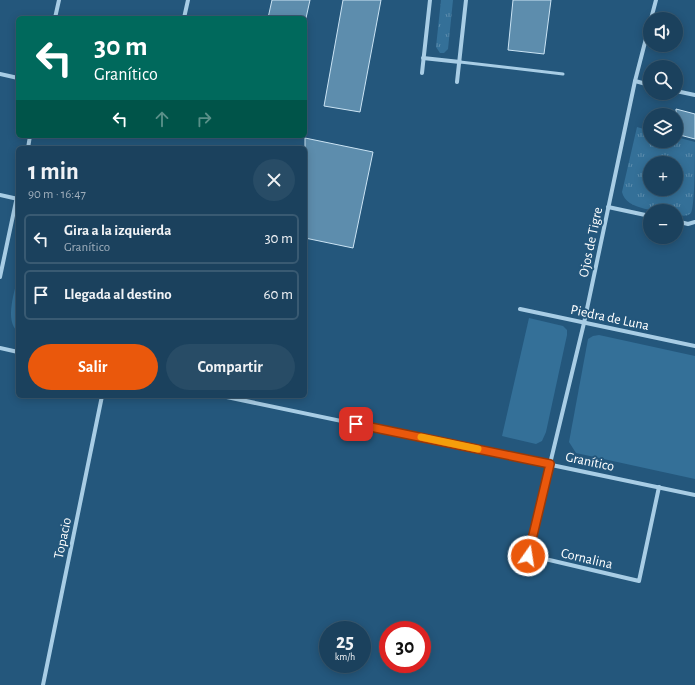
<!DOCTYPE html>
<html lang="es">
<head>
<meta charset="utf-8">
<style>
  :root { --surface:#1b415d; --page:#284c66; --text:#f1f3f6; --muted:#a0afbc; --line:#395a72; --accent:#ea580c }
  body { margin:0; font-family:"Alegreya Sans",sans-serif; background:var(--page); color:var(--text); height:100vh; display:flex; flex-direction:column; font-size:15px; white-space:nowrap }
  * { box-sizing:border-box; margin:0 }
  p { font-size:13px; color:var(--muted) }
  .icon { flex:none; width:22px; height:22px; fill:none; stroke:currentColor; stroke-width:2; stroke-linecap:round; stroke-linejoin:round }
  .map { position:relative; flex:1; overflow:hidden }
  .panel { position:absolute; left:16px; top:146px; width:291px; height:252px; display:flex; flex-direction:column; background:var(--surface); border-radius:6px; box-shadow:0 2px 10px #0003,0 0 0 1px var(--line) }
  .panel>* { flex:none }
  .banner { position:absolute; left:16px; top:16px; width:291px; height:122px; border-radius:6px; box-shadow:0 2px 10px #0003,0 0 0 1px var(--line); background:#00695c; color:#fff; overflow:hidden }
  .tools { position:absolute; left:643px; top:12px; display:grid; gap:8px }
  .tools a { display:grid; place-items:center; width:40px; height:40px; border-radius:50%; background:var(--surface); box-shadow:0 2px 10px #0003,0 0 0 1px var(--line); font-size:20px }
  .speed { position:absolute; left:319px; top:621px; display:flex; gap:8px; font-size:20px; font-weight:700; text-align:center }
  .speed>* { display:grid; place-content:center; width:52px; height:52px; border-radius:50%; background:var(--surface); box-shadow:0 2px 10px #0003,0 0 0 1px var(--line); line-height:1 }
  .speed small { font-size:10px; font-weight:400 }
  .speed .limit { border:6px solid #d22; background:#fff; color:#111 }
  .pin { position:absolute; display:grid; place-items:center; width:34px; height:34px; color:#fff; margin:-17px; border-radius:8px; box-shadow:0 2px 6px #0006 }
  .me { position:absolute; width:44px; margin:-22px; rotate:13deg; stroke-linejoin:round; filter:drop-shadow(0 0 3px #0008) }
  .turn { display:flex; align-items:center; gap:14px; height:84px; padding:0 12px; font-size:18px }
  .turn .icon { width:52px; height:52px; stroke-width:2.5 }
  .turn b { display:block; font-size:28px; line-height:34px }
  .lanes { display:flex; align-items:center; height:38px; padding:0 12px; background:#0003; justify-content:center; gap:20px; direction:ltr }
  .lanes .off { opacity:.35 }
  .round { display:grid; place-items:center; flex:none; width:42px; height:42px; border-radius:21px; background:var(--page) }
  .summary { display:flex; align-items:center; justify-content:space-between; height:68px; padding:0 12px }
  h1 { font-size:24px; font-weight:700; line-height:30px }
  .cta { display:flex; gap:8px; margin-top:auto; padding:8px 12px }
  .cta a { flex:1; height:46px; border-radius:24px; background:var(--accent); color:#fff; font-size:16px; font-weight:700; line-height:46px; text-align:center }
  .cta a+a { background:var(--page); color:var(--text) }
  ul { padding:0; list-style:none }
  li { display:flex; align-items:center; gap:12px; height:50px; margin:0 8px 6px; padding:0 4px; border:2px solid var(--line); border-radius:6px }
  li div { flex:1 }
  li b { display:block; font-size:15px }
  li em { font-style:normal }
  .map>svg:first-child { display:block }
  .grass { fill:url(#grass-tufts); fill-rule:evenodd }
  .green { fill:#347098 }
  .building { fill:#5d8dad; stroke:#cbe4f4 }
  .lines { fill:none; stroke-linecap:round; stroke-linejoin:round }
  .lane { stroke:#a8cde5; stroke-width:3 }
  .street { stroke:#a8cde5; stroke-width:4 }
  .route-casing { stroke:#983908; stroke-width:10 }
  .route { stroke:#ea580c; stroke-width:7 }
  .slow { stroke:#f59e0b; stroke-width:7 }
  .labels { text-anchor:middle; stroke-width:4; stroke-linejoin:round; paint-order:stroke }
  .street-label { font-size:14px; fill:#fff; stroke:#24577c }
</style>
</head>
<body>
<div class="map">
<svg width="695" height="685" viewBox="0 0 695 685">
  <defs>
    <pattern id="grass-tufts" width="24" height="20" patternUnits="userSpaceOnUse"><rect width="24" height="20" fill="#347098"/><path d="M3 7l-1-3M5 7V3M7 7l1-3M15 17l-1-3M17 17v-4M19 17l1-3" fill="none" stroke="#5d8dad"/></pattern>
  </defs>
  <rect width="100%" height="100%" fill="#24577c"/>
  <g class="grass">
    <polygon points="441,0 453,0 448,49 444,53 440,53 436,47"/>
    <path d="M637,127L650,131V141H676V137L695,142C695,155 695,205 691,213C687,217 681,216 676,214V211C660,211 626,211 622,192ZM650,163H676V189H650Z"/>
  </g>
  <g class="green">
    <path d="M18,275V332C4,320 15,292 18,275Z"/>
    <polygon points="529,318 563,326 567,330 567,335 546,432 542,441 536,444 502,436"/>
    <polygon points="599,335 695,356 695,479 576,453 569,442 588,339 593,336"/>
  </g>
  <g class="building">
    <polygon points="272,0 310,0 306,18 268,18"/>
    <polygon points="343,0 381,0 360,112 324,106"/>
    <polygon points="513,0 551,0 544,54 508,50"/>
    <polygon points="676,109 695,114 695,139 676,134"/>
    <polygon points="305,138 373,152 353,248 305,238"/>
  </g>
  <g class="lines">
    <polyline class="lane" points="460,62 563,74"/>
    <g class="street">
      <polyline points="55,18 59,0"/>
      <polyline points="184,18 188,0"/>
      <polyline points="651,19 656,0"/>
      <polyline points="650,23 635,81 584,323 528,555 639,581 659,487"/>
      <polyline points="423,58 460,62"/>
      <polyline points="422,73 430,0"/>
      <polyline points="0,74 18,78"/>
      <polyline points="635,81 650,85"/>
      <polyline points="457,82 466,0"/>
      <polyline points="676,91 695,95"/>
      <polyline points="28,148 30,136"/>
      <polyline points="0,195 18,199"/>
      <polyline points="608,207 650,216"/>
      <polyline points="676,221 688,224 695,222"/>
      <polyline points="0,277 18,192"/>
      <polyline points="520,309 695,346"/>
      <polyline points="0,348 18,352"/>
      <polyline points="222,396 695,495"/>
      <polyline points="43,685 102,396"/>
    </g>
  </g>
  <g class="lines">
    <g class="route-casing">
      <polyline id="route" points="356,424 550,464 528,556"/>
    </g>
    <use href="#route" class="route"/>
    <polyline class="slow" points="421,437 478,449"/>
  </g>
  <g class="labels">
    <g class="street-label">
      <text transform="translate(590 242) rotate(-78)" y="5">Ojos de Tigre</text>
      <text transform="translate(610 317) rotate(12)" y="5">Piedra de Luna</text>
      <text transform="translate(590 461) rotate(12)" y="5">Granítico</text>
      <text transform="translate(62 538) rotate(-78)" y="5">Topacio</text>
      <text transform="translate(587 558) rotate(13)" y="5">Cornalina</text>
    </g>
  </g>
</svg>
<div class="tools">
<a><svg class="icon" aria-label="sound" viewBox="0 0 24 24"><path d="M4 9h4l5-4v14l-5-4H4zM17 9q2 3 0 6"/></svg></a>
<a><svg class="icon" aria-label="search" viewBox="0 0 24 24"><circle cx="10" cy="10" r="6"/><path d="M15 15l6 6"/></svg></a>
<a><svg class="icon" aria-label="layers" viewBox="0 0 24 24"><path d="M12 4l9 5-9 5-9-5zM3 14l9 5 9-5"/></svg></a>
<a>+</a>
<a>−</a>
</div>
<div class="speed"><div>25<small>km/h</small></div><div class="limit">30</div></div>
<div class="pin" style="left:356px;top:424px;background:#d93025"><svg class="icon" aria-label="arrive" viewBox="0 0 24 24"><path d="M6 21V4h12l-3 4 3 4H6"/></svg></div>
<svg class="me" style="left:528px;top:556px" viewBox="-20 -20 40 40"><circle r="17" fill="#ea580c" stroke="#fff" stroke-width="3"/><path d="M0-11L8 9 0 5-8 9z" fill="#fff"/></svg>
<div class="banner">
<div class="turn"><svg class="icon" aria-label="left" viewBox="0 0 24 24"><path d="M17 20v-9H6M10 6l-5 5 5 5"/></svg><div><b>30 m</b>Granítico</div></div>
<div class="lanes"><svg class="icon" aria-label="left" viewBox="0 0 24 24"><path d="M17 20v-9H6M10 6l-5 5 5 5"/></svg><svg class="icon off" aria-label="ahead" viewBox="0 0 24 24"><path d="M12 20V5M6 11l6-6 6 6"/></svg><svg class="icon off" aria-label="right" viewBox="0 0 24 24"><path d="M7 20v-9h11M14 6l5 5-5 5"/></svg></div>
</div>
<section class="panel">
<div class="summary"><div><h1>1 min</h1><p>90 m · 16:47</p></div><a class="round"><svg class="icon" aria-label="close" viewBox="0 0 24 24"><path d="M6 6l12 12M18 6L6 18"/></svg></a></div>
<ul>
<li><svg class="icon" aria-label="left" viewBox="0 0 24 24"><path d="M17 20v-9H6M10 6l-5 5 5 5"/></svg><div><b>Gira a la izquierda</b><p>Granítico</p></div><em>30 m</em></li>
<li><svg class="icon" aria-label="arrive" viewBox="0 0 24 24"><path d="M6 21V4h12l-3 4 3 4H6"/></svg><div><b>Llegada al destino</b></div><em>60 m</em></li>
</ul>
<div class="cta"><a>Salir</a><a>Compartir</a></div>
</section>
</div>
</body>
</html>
